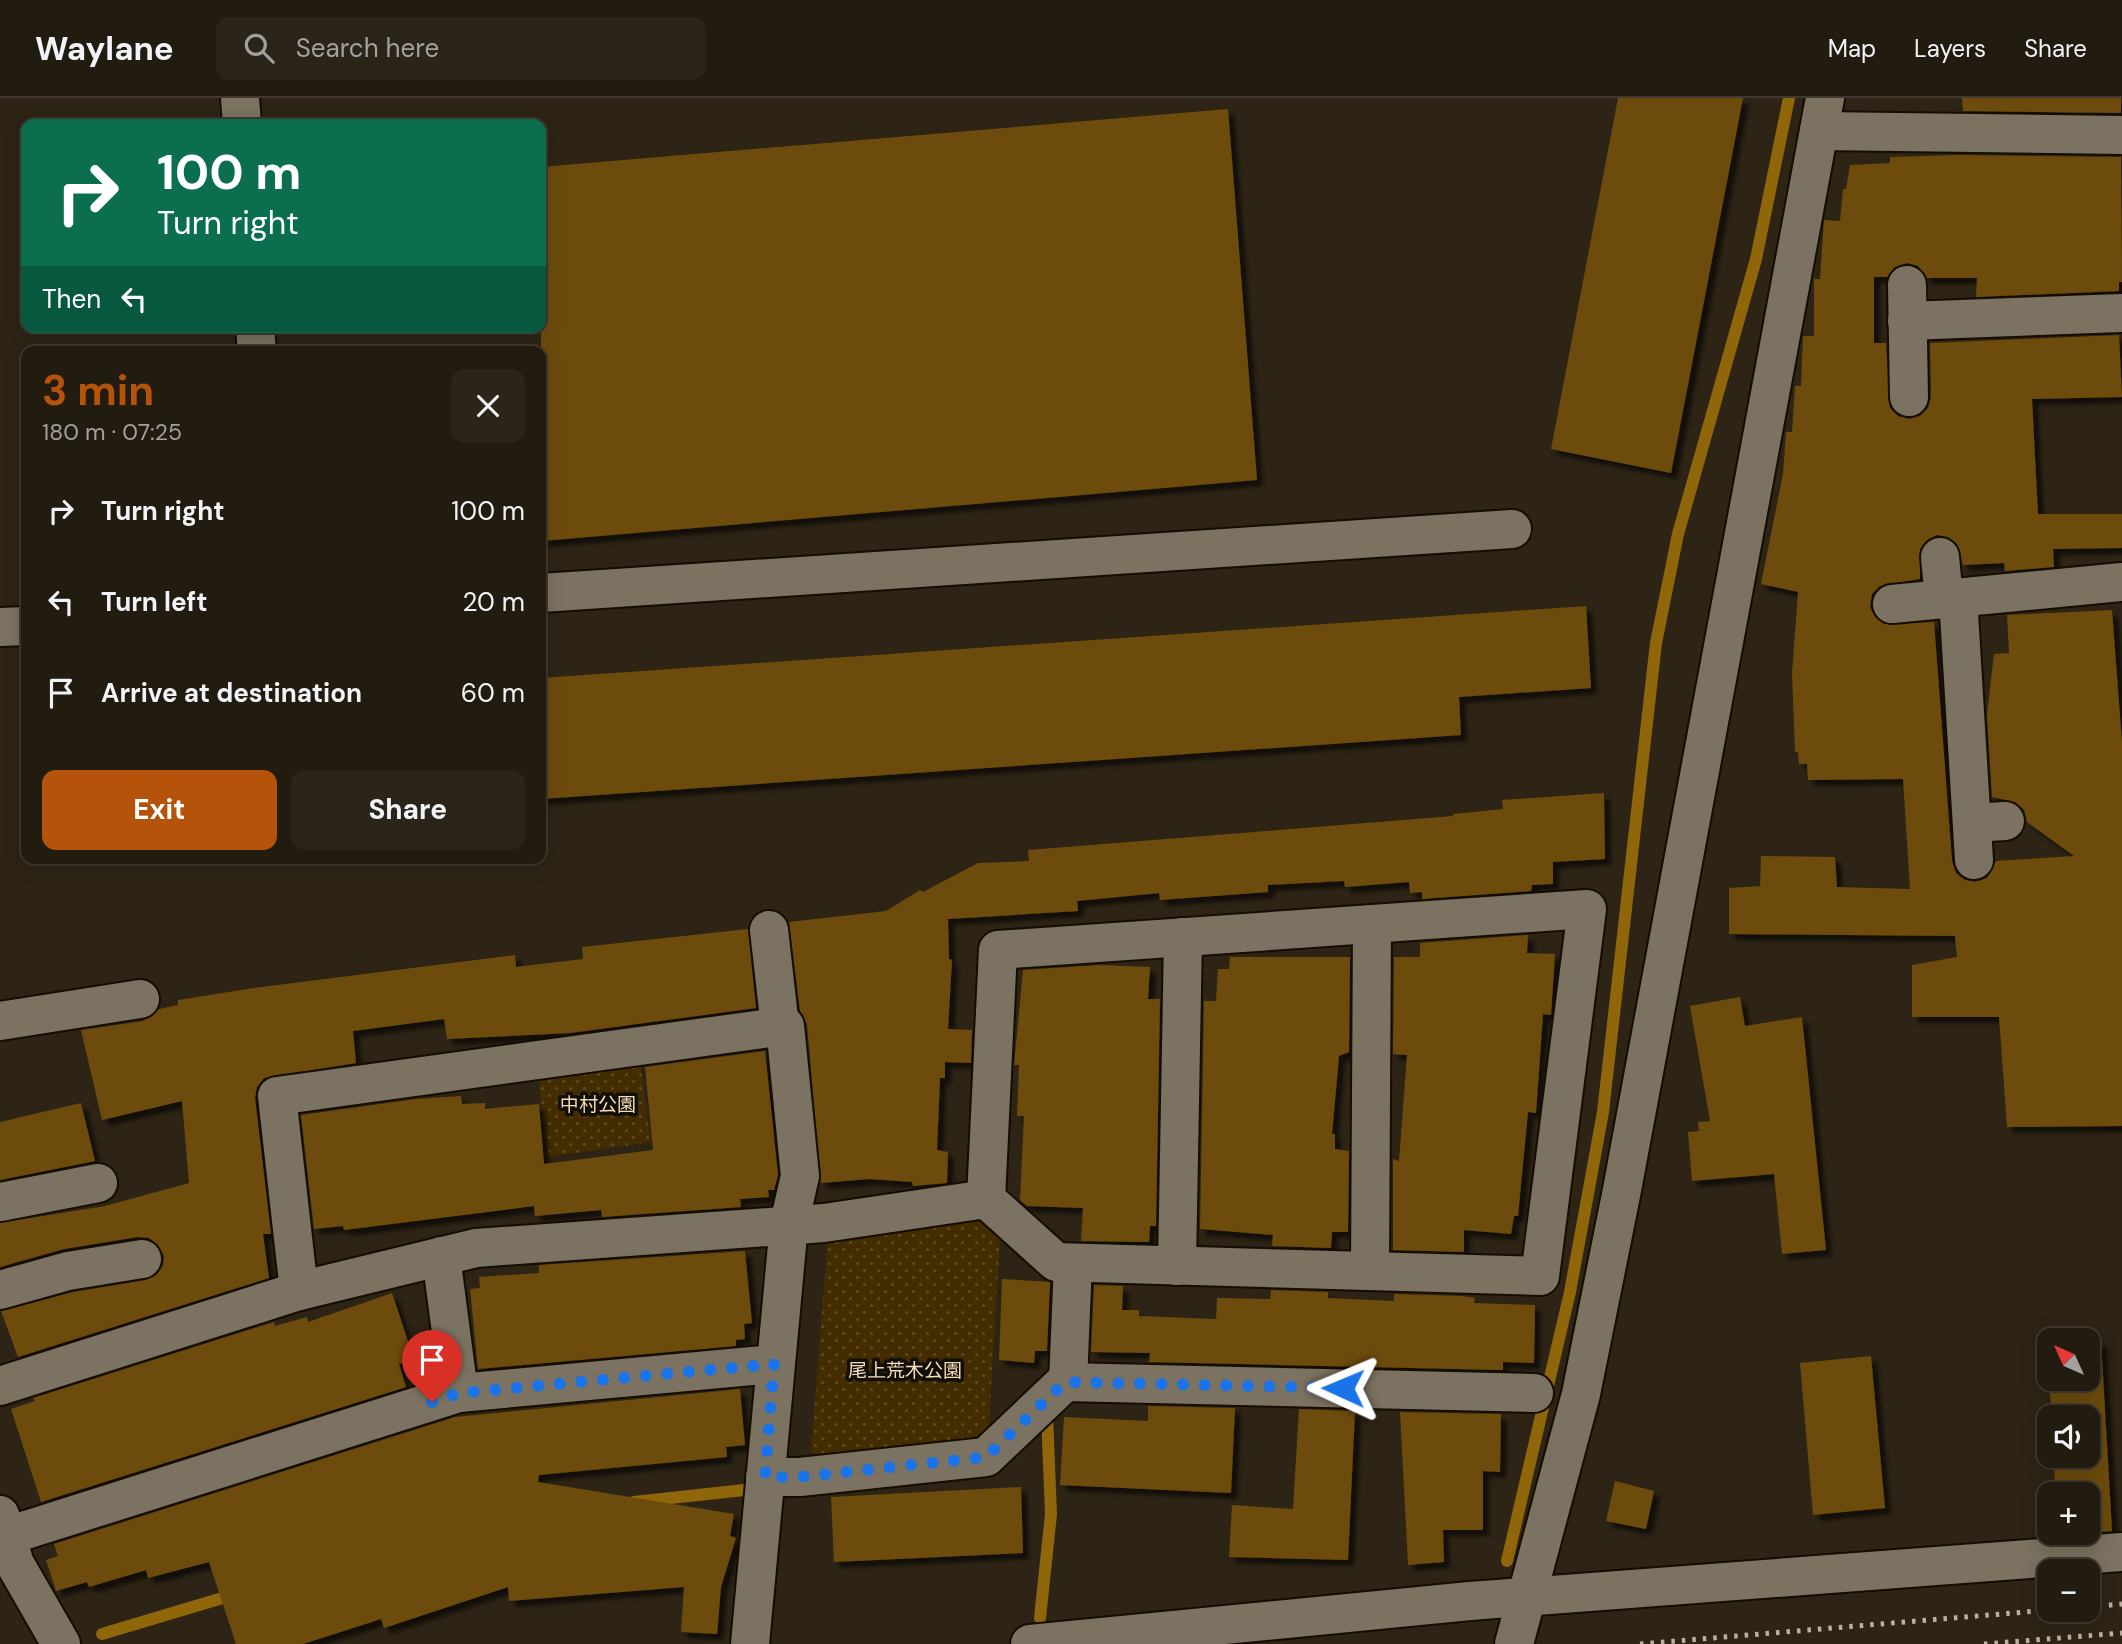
<!DOCTYPE html>
<html lang="en">
<head>
<meta charset="utf-8">
<style>
  :root { --surface:#221b10; --page:#2a2419; --text:#f1f3f6; --muted:#a2a19f; --line:#3f3930; --accent:#b45309 }
  body { margin:0; font-family:"DM Sans","Noto Sans JP",sans-serif; background:var(--page); color:var(--text); height:100vh; display:flex; flex-direction:column; font-size:26px; white-space:nowrap }
  * { box-sizing:border-box; margin:0 }
  p { font-size:23px; color:var(--muted) }
  .icon { flex:none; width:38px; height:38px; fill:none; stroke:currentColor; stroke-width:2; stroke-linecap:round; stroke-linejoin:round }
  .map { position:relative; flex:1; overflow:hidden }
  .details { position:absolute; left:21px; top:248px; width:525px; height:518px; display:flex; flex-direction:column; background:var(--surface); border-radius:14px; box-shadow:0 4px 18px #0003,0 0 0 2px var(--line) }
  .details>* { flex:none }
  .banner { position:absolute; left:21px; top:21px; width:525px; height:214px; border-radius:14px; box-shadow:0 4px 18px #0003,0 0 0 2px var(--line); background:#0b6e4f; color:#fff; overflow:hidden }
  .needle { width:46px; rotate:315deg }
  .tools { position:absolute; left:2037px; top:1230px; display:grid; gap:14px }
  .tools a { display:grid; place-items:center; width:63px; height:63px; border-radius:14px; background:var(--surface); box-shadow:0 4px 18px #0003,0 0 0 2px var(--line); font-size:35px }
  .pin { position:absolute; display:grid; place-items:center; width:60px; height:60px; color:#fff; margin:-72px -30px; border-radius:50% 50% 50% 0; rotate:-45deg; box-shadow:0 0 7px #0007 }
  .pin .icon { rotate:45deg }
  .me { position:absolute; width:77px; margin:-38px; rotate:271deg; stroke-linejoin:round; filter:drop-shadow(0 0 5px #0008) }
  .turn { display:flex; align-items:center; gap:24px; height:147px; padding:0 21px; font-size:32px }
  .turn .icon { width:91px; height:91px; stroke-width:2.5 }
  .turn b { display:block; font-size:49px; line-height:60px }
  .then { display:flex; align-items:center; height:66px; padding:0 21px; background:#0003; gap:14px; font-size:26px }
  .round { display:grid; place-items:center; flex:none; width:74px; height:74px; border-radius:14px; background:var(--page) }
  .head { display:flex; align-items:center; justify-content:space-between; height:119px; padding:0 21px }
  h1 { font-size:42px; font-weight:700; line-height:52px; color:var(--accent) }
  .primary-button { display:flex; gap:14px; margin-top:auto; padding:14px 21px }
  .primary-button a { flex:1; height:80px; border-radius:14px; background:var(--accent); color:#fff; font-size:28px; font-weight:700; line-height:80px; text-align:center }
  .primary-button a+a { background:var(--page); color:var(--text) }
  ul { padding:0; list-style:none }
  li { display:flex; align-items:center; gap:21px; height:91px; padding:0 21px }
  li div { flex:1 }
  li b { display:block; font-size:26px }
  li em { font-style:normal }
  header { display:flex; align-items:center; gap:42px; box-sizing:border-box; height:98px; padding:0 35px; background:var(--surface); border-bottom:2px solid var(--line) }
  header strong { font-size:33px }
  nav { display:flex; gap:38px; margin-inline-start:auto; font-size:24px }
  .search { width:490px; height:63px; background:var(--page); display:flex; align-items:center; gap:18px; box-sizing:border-box; padding:0 24px; border-radius:14px; color:var(--muted); font-size:26px }
  .map>svg:first-child { display:block }
  .park { fill:url(#park-dots) }
  .lines { fill:none; stroke-linecap:round; stroke-linejoin:round }
  .stream { stroke:#90660b; stroke-width:12 }
  .building { fill:#6c4c09; filter:url(#shadow) }
  .minor-casing { stroke:#150d02; stroke-width:42 }
  .minor { stroke:#7c7261; stroke-width:38 }
  .rail { stroke:#b8b1a6; stroke-width:5; stroke-dasharray:3.5 7; stroke-linecap:butt }
  .route { stroke:#1a73e8; stroke-width:12; stroke-dasharray:0 21.6 }
  .labels { text-anchor:middle; stroke-width:7; stroke-linejoin:round; paint-order:stroke }
  .park-label { font-size:19px; fill:#f5deb8; stroke:#120e08 }
</style>
</head>
<body>
<header>
<strong>Waylane</strong>
<div class="search"><svg class="icon" aria-label="search" viewBox="0 0 24 24"><circle cx="10" cy="10" r="6"/><path d="M15 15l6 6"/></svg>Search here</div>
<nav><a>Map</a><a>Layers</a><a>Share</a></nav>
</header>
<div class="map">
<svg width="2122" height="1546" viewBox="0 0 2122 1546">
  <defs>
    <pattern id="park-dots" width="8" height="8" patternUnits="userSpaceOnUse" patternTransform="scale(1.75)"><rect width="8" height="8" fill="#422c00"/><path d="M2 2h.1M6 6h.1" fill="none" stroke="#5d4a24" stroke-width="1.8" stroke-linecap="round"/></pattern>
    <filter id="shadow"><feDropShadow dx="6" dy="6" stdDeviation="2" flood-color="#0009"/></filter>
  </defs>
  <rect width="100%" height="100%" fill="#2d2415"/>
  <g class="park">
    <polygon points="639,956 651,1044 548,1059 537,970"/>
    <polygon points="979,1123 1000,1142 988,1341 823,1369 811,1352 828,1138"/>
  </g>
  <g class="lines">
    <g class="stream">
      <polyline points="634,1404 744,1392"/>
      <polyline points="1507,1463 1570,1194 1603,1014 1656,545 1678,436 1756,161 1789,0"/>
      <polyline points="1040,1520 1051,1416 1047,1317"/>
      <polyline points="102,1536 236,1496"/>
    </g>
  </g>
  <g class="building">
    <polygon points="1618,0 1743,0 1671,375 1551,351"/>
    <polygon points="1962,0 2121,0 2121,15 1963,13"/>
    <polygon points="1228,11 1257,382 541,443 541,69"/>
    <polygon points="1958,57 2121,59 2122,184 2119,184 2119,193 1976,199 1977,180 1927,180 1918,168 1907,165 1895,169 1887,179 1874,179 1874,245 1886,245 1890,310 1898,318 1909,321 1920,318 1928,310 1931,299 1930,245 2119,237 2122,299 2032,301 2038,416 2122,416 2122,450 2053,451 2054,469 2005,473 2004,465 1963,467 1957,446 1948,439 1937,437 1927,442 1920,451 1920,481 1880,488 1872,496 1870,509 1875,519 1884,526 1934,524 1952,763 1956,775 1965,782 1975,784 1987,780 1996,763 2074,758 2027,724 2024,712 2015,704 1992,699 1987,617 1994,556 2009,555 2007,517 2112,512 2122,645 2122,1028 2007,1029 1999,919 1912,919 1912,867 1957,859 1955,838 1729,836 1729,790 1760,788 1761,758 1835,759 1837,789 1910,791 1903,681 1808,682 1807,666 1799,666 1798,654 1795,654 1792,575 1798,494 1761,486 1783,376 1786,334 1792,334 1795,288 1801,288 1803,238 1814,238 1814,181 1820,181 1824,122 1840,123 1843,91 1846,91 1850,67 1890,65 1890,59"/>
    <polygon points="1586,508 1591,590 1459,599 1461,637 541,701 541,580"/>
    <polygon points="1604,695 1605,761 1553,764 1553,786 1532,787 1531,793 1422,801 1422,794 1410,795 1409,784 1345,789 1344,783 1268,787 1268,794 1160,802 1159,795 1077,803 1078,813 948,821 949,861 952,862 948,931 972,932 971,965 945,964 945,980 940,980 937,1052 948,1054 947,1085 913,1088 912,1084 869,1081 821,1085 807,926 800,913 789,824 886,813 920,792 923,794 978,765 1029,763 1028,752 1453,718 1453,716 1503,711 1502,702"/>
    <polygon points="748,831 756,910 570,935 447,941 444,921 353,933 356,965 264,980 257,989 255,1000 271,1136 263,1136 269,1180 18,1259 1,1213 73,1194 146,1182 156,1177 163,1168 164,1158 158,1147 149,1140 138,1139 64,1151 0,1169 0,1125 105,1108 189,1085 182,1003 102,1022 81,932 143,923 159,911 178,907 178,902 254,890 515,857 516,869 583,861 582,849"/>
    <polygon points="1528,837 1527,855 1555,856 1551,917 1543,916 1536,1015 1528,1014 1518,1118 1514,1118 1511,1136 1464,1132 1464,1154 1393,1152 1393,1061 1399,1063 1407,957 1393,956 1394,859 1420,859 1420,845"/>
    <polygon points="1230,859 1350,859 1349,954 1339,958 1332,1036 1335,1036 1335,1051 1349,1053 1348,1134 1332,1134 1331,1150 1272,1148 1273,1137 1200,1131 1204,903 1216,903 1218,871 1229,871"/>
    <polygon points="1100,867 1150,869 1148,901 1160,901 1156,1128 1150,1128 1149,1144 1081,1143 1083,1110 1027,1108 1020,1102 1024,1018 1017,1018 1019,967 1014,967 1023,872"/>
    <polygon points="1740,899 1745,928 1802,919 1826,1152 1782,1156 1774,1076 1692,1083 1688,1034 1699,1033 1698,1024 1710,1023 1690,908"/>
    <polygon points="765,953 778,1077 774,1092 768,1092 769,1099 740,1101 741,1109 602,1119 601,1112 535,1118 534,1108 344,1132 343,1128 314,1131 301,1017 416,1001 461,998 462,1006 485,1005 485,1011 539,1006 544,1066 653,1052 645,969"/>
    <polygon points="81,1005 95,1063 0,1082 0,1024"/>
    <polygon points="745,1153 752,1225 744,1226 745,1241 736,1242 736,1248 478,1271 470,1191 480,1190 479,1179 539,1175 539,1167"/>
    <polygon points="1002,1181 1050,1184 1047,1253 1035,1253 1034,1265 999,1262"/>
    <polygon points="1094,1187 1123,1188 1122,1212 1139,1212 1139,1218 1216,1221 1217,1200 1270,1201 1271,1192 1328,1194 1328,1200 1394,1203 1394,1196 1463,1198 1475,1200 1474,1205 1535,1207 1534,1265 1503,1264 1503,1272 1149,1264 1150,1255 1091,1254"/>
    <polygon points="392,1195 414,1261 399,1266 406,1289 41,1404 11,1311 35,1303 33,1300 274,1224 275,1228 307,1219 308,1224"/>
    <polygon points="2101,1243 2112,1433 2088,1435 2088,1396 2056,1396 2053,1358 2088,1358 2088,1320 2052,1320 2049,1281 2088,1281 2088,1244"/>
    <polygon points="1871,1258 1885,1410 1813,1417 1800,1265"/>
    <polygon points="740,1291 745,1347 726,1349 727,1359 539,1377 538,1384 734,1416 730,1438 736,1440 721,1489 717,1536 681,1534 684,1489 509,1503 508,1489 384,1530 381,1521 303,1546 236,1546 209,1464 148,1480 146,1472 89,1489 87,1484 56,1493 46,1462 58,1458 54,1446 455,1319"/>
    <polygon points="1148,1308 1235,1310 1231,1395 1060,1387 1064,1319 1148,1323"/>
    <polygon points="1299,1311 1355,1313 1348,1462 1229,1459 1232,1407 1293,1411"/>
    <polygon points="1400,1314 1501,1316 1500,1374 1483,1373 1483,1432 1443,1432 1444,1464 1408,1467"/>
    <polygon points="1615,1383 1654,1393 1646,1431 1606,1423"/>
    <polygon points="1021,1389 1023,1455 834,1464 831,1399"/>
  </g>
  <g class="lines">
    <g class="minor-casing">
      <g id="minor">
        <polyline points="240,0 242,26"/>
        <polyline points="1819,33 2122,37"/>
        <polyline points="1907,187 1909,299"/>
        <polyline points="1907,223 2122,215"/>
        <polyline points="255,229 257,254"/>
        <polyline points="1940,459 1944,501"/>
        <polyline points="541,495 1512,431"/>
        <polyline points="1958,499 1974,762"/>
        <polyline points="1892,506 2122,484"/>
        <polyline points="0,529 26,528"/>
        <polyline points="1972,725 2005,723"/>
        <polyline points="769,832 780,929"/>
        <polyline points="0,923 140,901"/>
        <polyline points="0,1104 98,1085"/>
        <polyline points="441,1158 459,1295"/>
        <polyline points="1177,1168 1183,839"/>
        <polyline points="1370,1173 1372,826"/>
        <polyline points="0,1192 68,1173 142,1161"/>
        <polyline points="299,1193 277,998 785,928 800,1078 789,1126 750,1546"/>
        <polyline points="1068,1284 1073,1165"/>
        <polyline points="0,1288 299,1193 476,1150 824,1125 986,1101 1056,1164 1540,1178 1587,811 998,852 986,1101"/>
        <polyline points="765,1379 800,1379 986,1359 1065,1284 1534,1295"/>
        <polyline points="0,1417 15,1466 61,1546"/>
        <polyline points="7,1438 459,1295 774,1266"/>
        <polyline points="1030,1546 1470,1503 2122,1454"/>
        <polyline points="1514,1546 1581,1296 1622,1092 1825,0"/>
      </g>
    </g>
    <use href="#minor" class="minor"/>
    <g class="rail">
      <polyline points="2088,1509 2122,1506"/>
      <polyline points="1640,1546 2049,1512"/>
      <polyline points="1984,1546 2122,1535"/>
    </g>
  </g>
  <g class="lines">
    <polyline class="route" points="432,1304 459,1295 774,1266 765,1379 800,1379 986,1359 1065,1284 1343,1290"/>
  </g>
  <g class="labels">
    <g class="park-label">
      <text x="598" y="1013">中村公園</text>
      <text x="905" y="1279">尾上荒木公園</text>
    </g>
  </g>
</svg>
<div class="tools">
<a><svg class="needle" viewBox="-14 -14 28 28"><path d="M0-13l5 13h-10z" fill="#e53935"/><path d="M0 13l5-13h-10z" fill="#a2a19f"/></svg></a>
<a><svg class="icon" aria-label="sound" viewBox="0 0 24 24"><path d="M4 9h4l5-4v14l-5-4H4zM17 9q2 3 0 6"/></svg></a>
<a>+</a>
<a>−</a>
</div>
<div class="pin" style="left:432px;top:1304px;background:#d93025"><svg class="icon" aria-label="arrive" viewBox="0 0 24 24"><path d="M6 21V4h12l-3 4 3 4H6"/></svg></div>
<svg class="me" style="left:1343px;top:1290px" viewBox="-20 -20 40 40"><path d="M0-17L14 15 0 8-14 15z" fill="#1a73e8" stroke="#fff" stroke-width="4"/></svg>
<div class="banner">
<div class="turn"><svg class="icon" aria-label="right" viewBox="0 0 24 24"><path d="M7 20v-9h11M14 6l5 5-5 5"/></svg><div><b>100 m</b>Turn right</div></div>
<div class="then">Then<svg class="icon" aria-label="left" viewBox="0 0 24 24"><path d="M17 20v-9H6M10 6l-5 5 5 5"/></svg></div>
</div>
<section class="details">
<div class="head"><div><h1>3 min</h1><p>180 m · 07:25</p></div><a class="round"><svg class="icon" aria-label="close" viewBox="0 0 24 24"><path d="M6 6l12 12M18 6L6 18"/></svg></a></div>
<ul>
<li><svg class="icon" aria-label="right" viewBox="0 0 24 24"><path d="M7 20v-9h11M14 6l5 5-5 5"/></svg><div><b>Turn right</b></div><em>100 m</em></li>
<li><svg class="icon" aria-label="left" viewBox="0 0 24 24"><path d="M17 20v-9H6M10 6l-5 5 5 5"/></svg><div><b>Turn left</b></div><em>20 m</em></li>
<li><svg class="icon" aria-label="arrive" viewBox="0 0 24 24"><path d="M6 21V4h12l-3 4 3 4H6"/></svg><div><b>Arrive at destination</b></div><em>60 m</em></li>
</ul>
<div class="primary-button"><a>Exit</a><a>Share</a></div>
</section>
</div>
</body>
</html>
